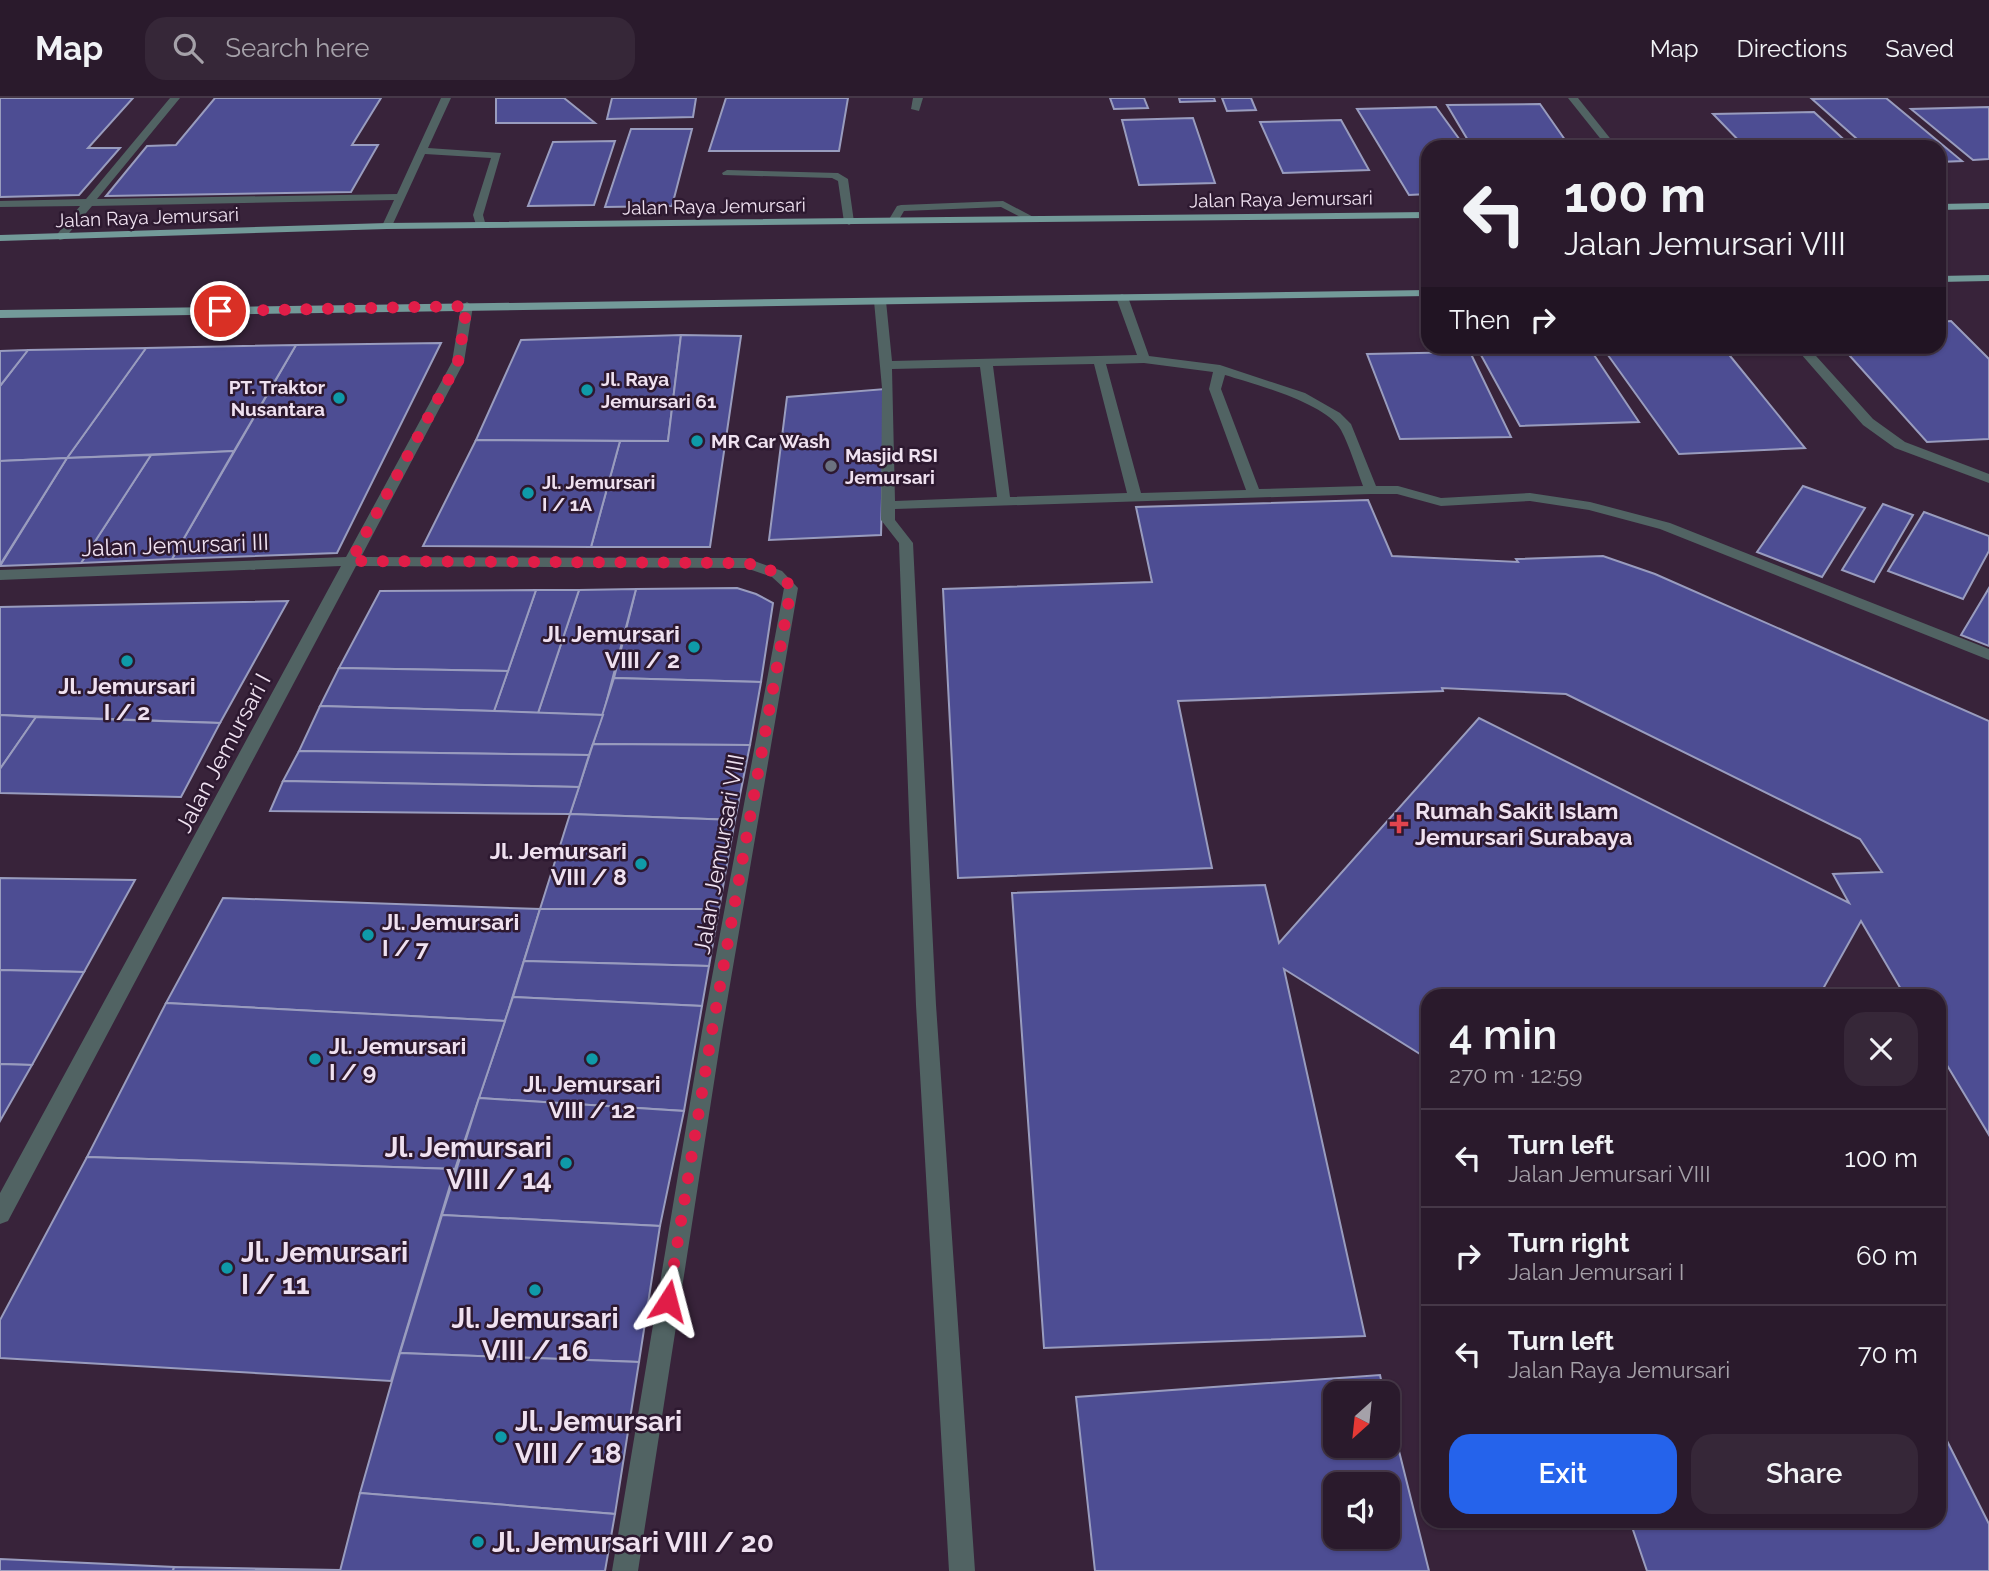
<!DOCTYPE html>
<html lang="en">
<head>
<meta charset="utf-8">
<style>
  :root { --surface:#2a1a2c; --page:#362738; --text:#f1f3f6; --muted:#a5a1a9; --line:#463848; --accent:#2563eb }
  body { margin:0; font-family:Raleway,sans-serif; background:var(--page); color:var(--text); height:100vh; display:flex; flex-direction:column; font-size:26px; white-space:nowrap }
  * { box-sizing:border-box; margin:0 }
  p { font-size:23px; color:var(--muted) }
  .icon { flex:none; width:38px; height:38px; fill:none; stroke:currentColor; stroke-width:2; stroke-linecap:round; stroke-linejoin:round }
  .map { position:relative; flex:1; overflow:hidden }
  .drawer { position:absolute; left:1421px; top:891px; width:525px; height:539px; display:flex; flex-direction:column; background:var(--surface); border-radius:21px; box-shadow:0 2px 5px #0004,0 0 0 2px var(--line) }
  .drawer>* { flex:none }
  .banner { position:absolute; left:1421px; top:42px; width:525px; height:214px; border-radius:21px; box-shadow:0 2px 5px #0004,0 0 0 2px var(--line); background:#2a1a2c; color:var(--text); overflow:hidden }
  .needle { width:46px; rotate:207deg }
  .tools { position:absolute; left:1323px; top:1283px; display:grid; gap:14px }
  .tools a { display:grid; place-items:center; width:77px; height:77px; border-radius:14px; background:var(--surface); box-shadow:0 2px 5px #0004,0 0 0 2px var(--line); font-size:35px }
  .pin { position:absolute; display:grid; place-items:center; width:60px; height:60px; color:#fff; margin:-30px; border:4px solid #fff; border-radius:50%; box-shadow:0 2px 7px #0007 }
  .me { position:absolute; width:77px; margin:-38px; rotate:9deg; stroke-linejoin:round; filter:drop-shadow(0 0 5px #0008) }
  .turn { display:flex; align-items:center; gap:24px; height:147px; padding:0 28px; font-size:32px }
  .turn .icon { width:91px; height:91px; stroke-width:2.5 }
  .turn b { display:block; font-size:49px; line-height:60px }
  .then { display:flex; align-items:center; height:66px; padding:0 28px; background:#0003; gap:14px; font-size:26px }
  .round { display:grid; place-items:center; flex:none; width:74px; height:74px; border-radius:21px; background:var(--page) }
  .head { display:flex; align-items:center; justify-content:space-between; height:119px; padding:0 28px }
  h1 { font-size:42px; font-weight:600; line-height:52px }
  .cta { display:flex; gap:14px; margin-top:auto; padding:14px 28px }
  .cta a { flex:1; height:80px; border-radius:21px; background:var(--accent); color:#fff; font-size:28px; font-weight:600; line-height:80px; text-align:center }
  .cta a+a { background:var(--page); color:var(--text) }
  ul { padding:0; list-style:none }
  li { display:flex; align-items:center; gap:21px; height:98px; padding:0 28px; border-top:2px solid var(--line) }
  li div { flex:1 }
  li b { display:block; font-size:26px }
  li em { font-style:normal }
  header { display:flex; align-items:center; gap:42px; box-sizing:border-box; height:98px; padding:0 35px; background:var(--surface); border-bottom:2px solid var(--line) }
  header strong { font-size:33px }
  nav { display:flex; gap:38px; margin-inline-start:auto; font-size:24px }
  .search { width:490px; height:63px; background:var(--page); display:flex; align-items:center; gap:18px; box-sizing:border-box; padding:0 24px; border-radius:21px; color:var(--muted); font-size:26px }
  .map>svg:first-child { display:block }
  .building { fill:#4d4d93; stroke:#999cbe; stroke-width:2; fill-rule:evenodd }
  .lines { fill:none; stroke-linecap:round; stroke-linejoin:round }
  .minor { fill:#516363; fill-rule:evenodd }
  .major { fill:#739a99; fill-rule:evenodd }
  .route { stroke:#e11d48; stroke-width:12; stroke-dasharray:0 21.6 }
  .culture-dot { fill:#0f9aa8; stroke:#2d1930; stroke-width:2.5 }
  .worship-dot { fill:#6b7280; stroke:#2d1930; stroke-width:2.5 }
  .health-dot { fill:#e0444e; stroke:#2d1930; stroke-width:2.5 }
  .labels { text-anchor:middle; stroke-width:5; stroke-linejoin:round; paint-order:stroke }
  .far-street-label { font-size:19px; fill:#efe1f0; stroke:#2d1930 }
  .far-poi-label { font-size:19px; font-weight:bold; fill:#efe1f0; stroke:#2d1930; text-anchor:start }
  .street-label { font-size:23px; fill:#efe1f0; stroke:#2d1930 }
  .poi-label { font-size:23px; font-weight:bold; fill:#efe1f0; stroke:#2d1930; text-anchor:start }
  .near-poi-label { font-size:28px; font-weight:bold; fill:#efe1f0; stroke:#2d1930; text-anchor:start }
</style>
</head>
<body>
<header>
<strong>Map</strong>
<div class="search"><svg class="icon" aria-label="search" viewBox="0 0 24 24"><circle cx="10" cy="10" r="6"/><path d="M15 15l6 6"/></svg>Search here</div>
<nav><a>Map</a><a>Directions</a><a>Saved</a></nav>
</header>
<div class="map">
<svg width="1989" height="1473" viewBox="0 0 1989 1473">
  <rect width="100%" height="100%" fill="#38233a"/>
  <g class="building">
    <polygon points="0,0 133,0 88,50 120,50 79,97 0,99"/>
    <polygon points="215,0 381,0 352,47 378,47 351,94 106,98 147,48 176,47"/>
    <polygon points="496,0 564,0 595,25 496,25"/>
    <polygon points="612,0 696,0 693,19 607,21"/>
    <polygon points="726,0 848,0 839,53 709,53"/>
    <polygon points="1110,0 1144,0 1148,10 1114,11"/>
    <polygon points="1179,0 1214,0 1215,3 1180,4"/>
    <polygon points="1222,0 1251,0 1256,12 1227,13"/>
    <polygon points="1886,0 1962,63 1939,64 1939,49 1866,49 1812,1"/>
    <polygon points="1540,6 1570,49 1472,49 1447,7"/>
    <polygon points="1436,9 1465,49 1428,49 1428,96 1409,97 1357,11"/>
    <polygon points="1989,9 1989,61 1973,62 1911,11"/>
    <polygon points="1814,14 1852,49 1745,49 1713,16"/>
    <polygon points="1193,20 1215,85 1139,87 1122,22"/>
    <polygon points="1341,22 1369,72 1283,75 1260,24"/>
    <polygon points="631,31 692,31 672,108 605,109"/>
    <polygon points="615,43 594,107 528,108 553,44"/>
    <polygon points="1951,223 1989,261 1989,341 1927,344 1841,248 1939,248 1939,224"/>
    <polygon points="681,237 668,343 476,342 521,242"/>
    <polygon points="681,237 741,238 710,449 591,449 620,343 668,343"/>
    <polygon points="441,245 337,455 172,461 296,247"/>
    <polygon points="296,247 234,353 67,360 146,250"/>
    <polygon points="1476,248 1588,248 1639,324 1520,328"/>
    <polygon points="1722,248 1805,350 1679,356 1605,253"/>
    <polygon points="146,250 67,360 0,363 0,288 28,252"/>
    <polygon points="28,252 0,288 0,253"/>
    <polygon points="1470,254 1511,339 1400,341 1367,256"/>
    <polygon points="885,291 881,437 769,442 787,299"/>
    <polygon points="476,342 620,343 591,449 423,448"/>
    <polygon points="234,353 172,461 81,465 151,357"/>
    <polygon points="151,357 81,465 0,468 67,360"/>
    <polygon points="67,360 0,467 0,363"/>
    <polygon points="1803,388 1865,410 1822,479 1757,454"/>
    <polygon points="1368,402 1392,458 1518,464 1516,461 1603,458 1655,476 1989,623 1989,1037 1939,954 1939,898 1905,898 1861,823 1819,898 1428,898 1428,961 1284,871 1365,1238 1044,1250 1012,795 1265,787 1279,845 1479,620 1849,805 1833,776 1882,774 1860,741 1566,596 1442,590 1443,593 1178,603 1212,770 958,780 943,491 1152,484 1136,409"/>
    <polygon points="1883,406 1913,417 1874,484 1842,472"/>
    <polygon points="1924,414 1989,438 1989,453 1963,501 1888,473"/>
    <polygon points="737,490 756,496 773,505 761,584 614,580 636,491"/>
    <polygon points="1989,490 1989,548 1961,537"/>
    <polygon points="636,491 603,617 538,615 579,492"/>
    <polygon points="536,492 579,492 538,615 494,613"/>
    <polygon points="536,492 508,573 339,570 380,493"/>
    <polygon points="288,503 220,625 0,617 0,509"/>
    <polygon points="339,570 508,573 494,613 320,608"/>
    <polygon points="614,580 761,584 750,647 593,646"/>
    <polygon points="320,608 494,613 603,617 589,657 299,653"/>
    <polygon points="0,617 36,619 0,671"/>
    <polygon points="36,619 220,625 181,699 0,695 0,671"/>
    <polygon points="593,646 750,647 735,722 570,716"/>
    <polygon points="299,653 589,657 579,689 283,683"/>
    <polygon points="283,683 579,689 570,716 270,713"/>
    <polygon points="570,716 735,722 719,811 540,811"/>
    <polygon points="0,780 135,782 84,874 0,872"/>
    <polygon points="223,800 540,811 505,923 166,905"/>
    <polygon points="540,811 719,811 709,868 524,863"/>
    <polygon points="524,863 709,868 702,908 513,899"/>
    <polygon points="0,872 84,874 32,967 0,966"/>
    <polygon points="513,899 702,908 684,1013 479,1000"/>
    <polygon points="166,905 505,923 455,1071 87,1059"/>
    <polygon points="0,966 32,967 0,1023"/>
    <polygon points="479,1000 684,1013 660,1128 442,1117"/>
    <polygon points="87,1059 455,1071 391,1283 0,1260 0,1222"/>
    <polygon points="442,1117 660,1128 639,1264 400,1255"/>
    <polygon points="400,1255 639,1264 615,1416 360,1395"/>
    <path d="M1380,1277L1384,1295H1335V1348H1388V1309L1429,1473H1095L1076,1299ZM1335,1386H1388V1438H1335Z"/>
    <polygon points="1939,1327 1989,1426 1989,1473 1647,1473 1630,1423 1939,1423"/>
    <polygon points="360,1395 615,1416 605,1473 340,1473"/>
    <polygon points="0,1461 174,1469 173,1473 0,1473"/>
    <polygon points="174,1469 340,1472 173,1473"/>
  </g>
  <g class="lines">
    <g class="minor">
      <polygon points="170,0 180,0 97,101 397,96 441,0 451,0 428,50 501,55 483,117 486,128 477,130 473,117 491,60 425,56 392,128 387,131 382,128 394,102 92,108 64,141 60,142 55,139 80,108 0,109 0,103 86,101"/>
      <polygon points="913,0 923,0 919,13 911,11"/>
      <polygon points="1568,0 1578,0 1617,49 1607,49"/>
      <polygon points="727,72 838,75 848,81 854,124 849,127 844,124 838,83 832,80 723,77 722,75"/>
      <polygon points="1003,103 1039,122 1030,124 1001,109 904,113 897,125 888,123 897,108 901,107"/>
      <path d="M1122,196L1128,199L1149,258L1220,267L1305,295L1340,315L1351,326L1376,388H1398L1441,400L1530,395L1590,404L1670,425L1989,551V562L1660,431L1589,412L1530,403L1441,408L1397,396H1371L895,411V422L913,445L936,907L975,1473H949L916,907L899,445L881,422L882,290L874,203L880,200L886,203L892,263L1137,257L1116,199ZM1144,265L1213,274L1209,291L1246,392L1141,395L1106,266ZM1094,266L1127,395L1010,399L993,268ZM980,269L997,399L895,403L892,271ZM1225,277C1254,286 1326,305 1341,332C1350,349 1356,370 1363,388L1259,391L1221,291Z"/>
      <polygon points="467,204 473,208 464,264 361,459 746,460 782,473 798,490 722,933 638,1473 612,1473 702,933 784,490 772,479 746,470 356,468 8,1123 0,1126 0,1095 341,468 0,482 0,472 346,459 452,264 461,208"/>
      <polygon points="1794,248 1807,248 1873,321 1905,344 1989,376 1989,385 1895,350 1863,327"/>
    </g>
    <g class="major">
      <polygon points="1989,105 1989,111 1939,112 1939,106"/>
      <polygon points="1428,114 1428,120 387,131 0,143 0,137 387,125"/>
      <polygon points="1989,177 1989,183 1939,184 1939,178"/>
      <polygon points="1428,192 1428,198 0,220 0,212"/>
    </g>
  </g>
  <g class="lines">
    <path class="route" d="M220,213L467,208L458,264L351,463L746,465C765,470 780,473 791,490L712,933L668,1203"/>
  </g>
  <g class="culture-dot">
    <circle cx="587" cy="292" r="7"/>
    <circle cx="339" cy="300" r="7"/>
    <circle cx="697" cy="343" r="7"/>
    <circle cx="528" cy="395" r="7"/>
    <circle cx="694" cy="549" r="7"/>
    <circle cx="127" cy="563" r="7"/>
    <circle cx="641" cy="766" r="7"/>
    <circle cx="368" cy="837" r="7"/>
    <circle cx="315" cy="961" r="7"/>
    <circle cx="592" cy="961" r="7"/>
    <circle cx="566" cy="1065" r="7"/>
    <circle cx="227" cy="1170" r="7"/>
    <circle cx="535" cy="1192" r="7"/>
    <circle cx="501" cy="1339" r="7"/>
    <circle cx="478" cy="1444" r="7"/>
  </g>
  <circle class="worship-dot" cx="831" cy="368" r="7"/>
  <path class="health-dot" d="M1395.5 715.5h7v7h7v7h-7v7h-7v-7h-7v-7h7z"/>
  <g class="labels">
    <g class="far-street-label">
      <text transform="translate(1281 101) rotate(-1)" y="7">Jalan Raya Jemursari</text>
      <text transform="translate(714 108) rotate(-1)" y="7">Jalan Raya Jemursari</text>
      <text transform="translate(147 119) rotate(-2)" y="7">Jalan Raya Jemursari</text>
    </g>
    <g class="far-poi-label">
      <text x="601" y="288">Jl. Raya<tspan x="601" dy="22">Jemursari 61</tspan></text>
      <text x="325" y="296" text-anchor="end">PT. Traktor<tspan x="325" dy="22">Nusantara</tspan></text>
      <text x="711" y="350">MR Car Wash</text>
      <text x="845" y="364">Masjid RSI<tspan x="845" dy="22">Jemursari</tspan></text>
      <text x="542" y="391">Jl. Jemursari<tspan x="542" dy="22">I / 1A</tspan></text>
    </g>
    <g class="street-label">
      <text transform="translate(175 447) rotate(-2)" y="8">Jalan Jemursari III</text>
      <text transform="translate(223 655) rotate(-62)" y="8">Jalan Jemursari I</text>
      <text transform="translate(719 756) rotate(-80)" y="8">Jalan Jemursari VIII</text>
    </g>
    <g class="poi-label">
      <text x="680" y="544" text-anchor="end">Jl. Jemursari<tspan x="680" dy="26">VIII / 2</tspan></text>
      <text x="127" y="596" text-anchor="middle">Jl. Jemursari<tspan x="127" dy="26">I / 2</tspan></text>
      <text x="1415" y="721">Rumah Sakit Islam<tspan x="1415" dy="26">Jemursari Surabaya</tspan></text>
      <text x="627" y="761" text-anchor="end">Jl. Jemursari<tspan x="627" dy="26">VIII / 8</tspan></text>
      <text x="382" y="832">Jl. Jemursari<tspan x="382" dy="26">I / 7</tspan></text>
      <text x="329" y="956">Jl. Jemursari<tspan x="329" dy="26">I / 9</tspan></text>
      <text x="592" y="994" text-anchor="middle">Jl. Jemursari<tspan x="592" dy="26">VIII / 12</tspan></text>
    </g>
    <g class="near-poi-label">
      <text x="552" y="1059" text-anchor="end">Jl. Jemursari<tspan x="552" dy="32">VIII / 14</tspan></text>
      <text x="241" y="1164">Jl. Jemursari<tspan x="241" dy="32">I / 11</tspan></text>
      <text x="535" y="1230" text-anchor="middle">Jl. Jemursari<tspan x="535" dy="32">VIII / 16</tspan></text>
      <text x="515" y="1333">Jl. Jemursari<tspan x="515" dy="32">VIII / 18</tspan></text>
      <text x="492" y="1454">Jl. Jemursari VIII / 20</text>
    </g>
  </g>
</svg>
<div class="tools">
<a><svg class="needle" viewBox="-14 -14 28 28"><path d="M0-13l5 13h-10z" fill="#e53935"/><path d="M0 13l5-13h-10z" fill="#a5a1a9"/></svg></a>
<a><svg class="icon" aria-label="sound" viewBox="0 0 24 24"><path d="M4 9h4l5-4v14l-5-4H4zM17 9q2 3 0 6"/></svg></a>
</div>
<div class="pin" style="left:220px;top:213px;background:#d93025"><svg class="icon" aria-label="arrive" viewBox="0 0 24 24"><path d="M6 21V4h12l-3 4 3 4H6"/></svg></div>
<svg class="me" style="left:668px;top:1203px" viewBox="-20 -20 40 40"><path d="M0-17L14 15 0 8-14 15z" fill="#e11d48" stroke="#fff" stroke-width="4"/></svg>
<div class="banner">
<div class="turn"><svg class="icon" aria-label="left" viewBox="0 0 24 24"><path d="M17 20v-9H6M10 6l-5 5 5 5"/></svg><div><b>100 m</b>Jalan Jemursari VIII</div></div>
<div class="then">Then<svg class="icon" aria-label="right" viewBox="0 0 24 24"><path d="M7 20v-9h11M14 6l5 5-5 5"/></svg></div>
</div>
<section class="drawer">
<div class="head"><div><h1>4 min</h1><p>270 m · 12:59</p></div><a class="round"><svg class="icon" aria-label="close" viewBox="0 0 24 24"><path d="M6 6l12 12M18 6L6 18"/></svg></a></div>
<ul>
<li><svg class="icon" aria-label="left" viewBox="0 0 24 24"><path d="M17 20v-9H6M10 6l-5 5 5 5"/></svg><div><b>Turn left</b><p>Jalan Jemursari VIII</p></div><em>100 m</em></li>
<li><svg class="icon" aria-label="right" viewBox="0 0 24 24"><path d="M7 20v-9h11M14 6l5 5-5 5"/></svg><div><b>Turn right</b><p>Jalan Jemursari I</p></div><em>60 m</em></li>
<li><svg class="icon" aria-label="left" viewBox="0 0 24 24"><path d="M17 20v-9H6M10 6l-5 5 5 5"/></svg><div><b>Turn left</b><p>Jalan Raya Jemursari</p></div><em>70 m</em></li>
</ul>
<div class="cta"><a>Exit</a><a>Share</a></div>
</section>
</div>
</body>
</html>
